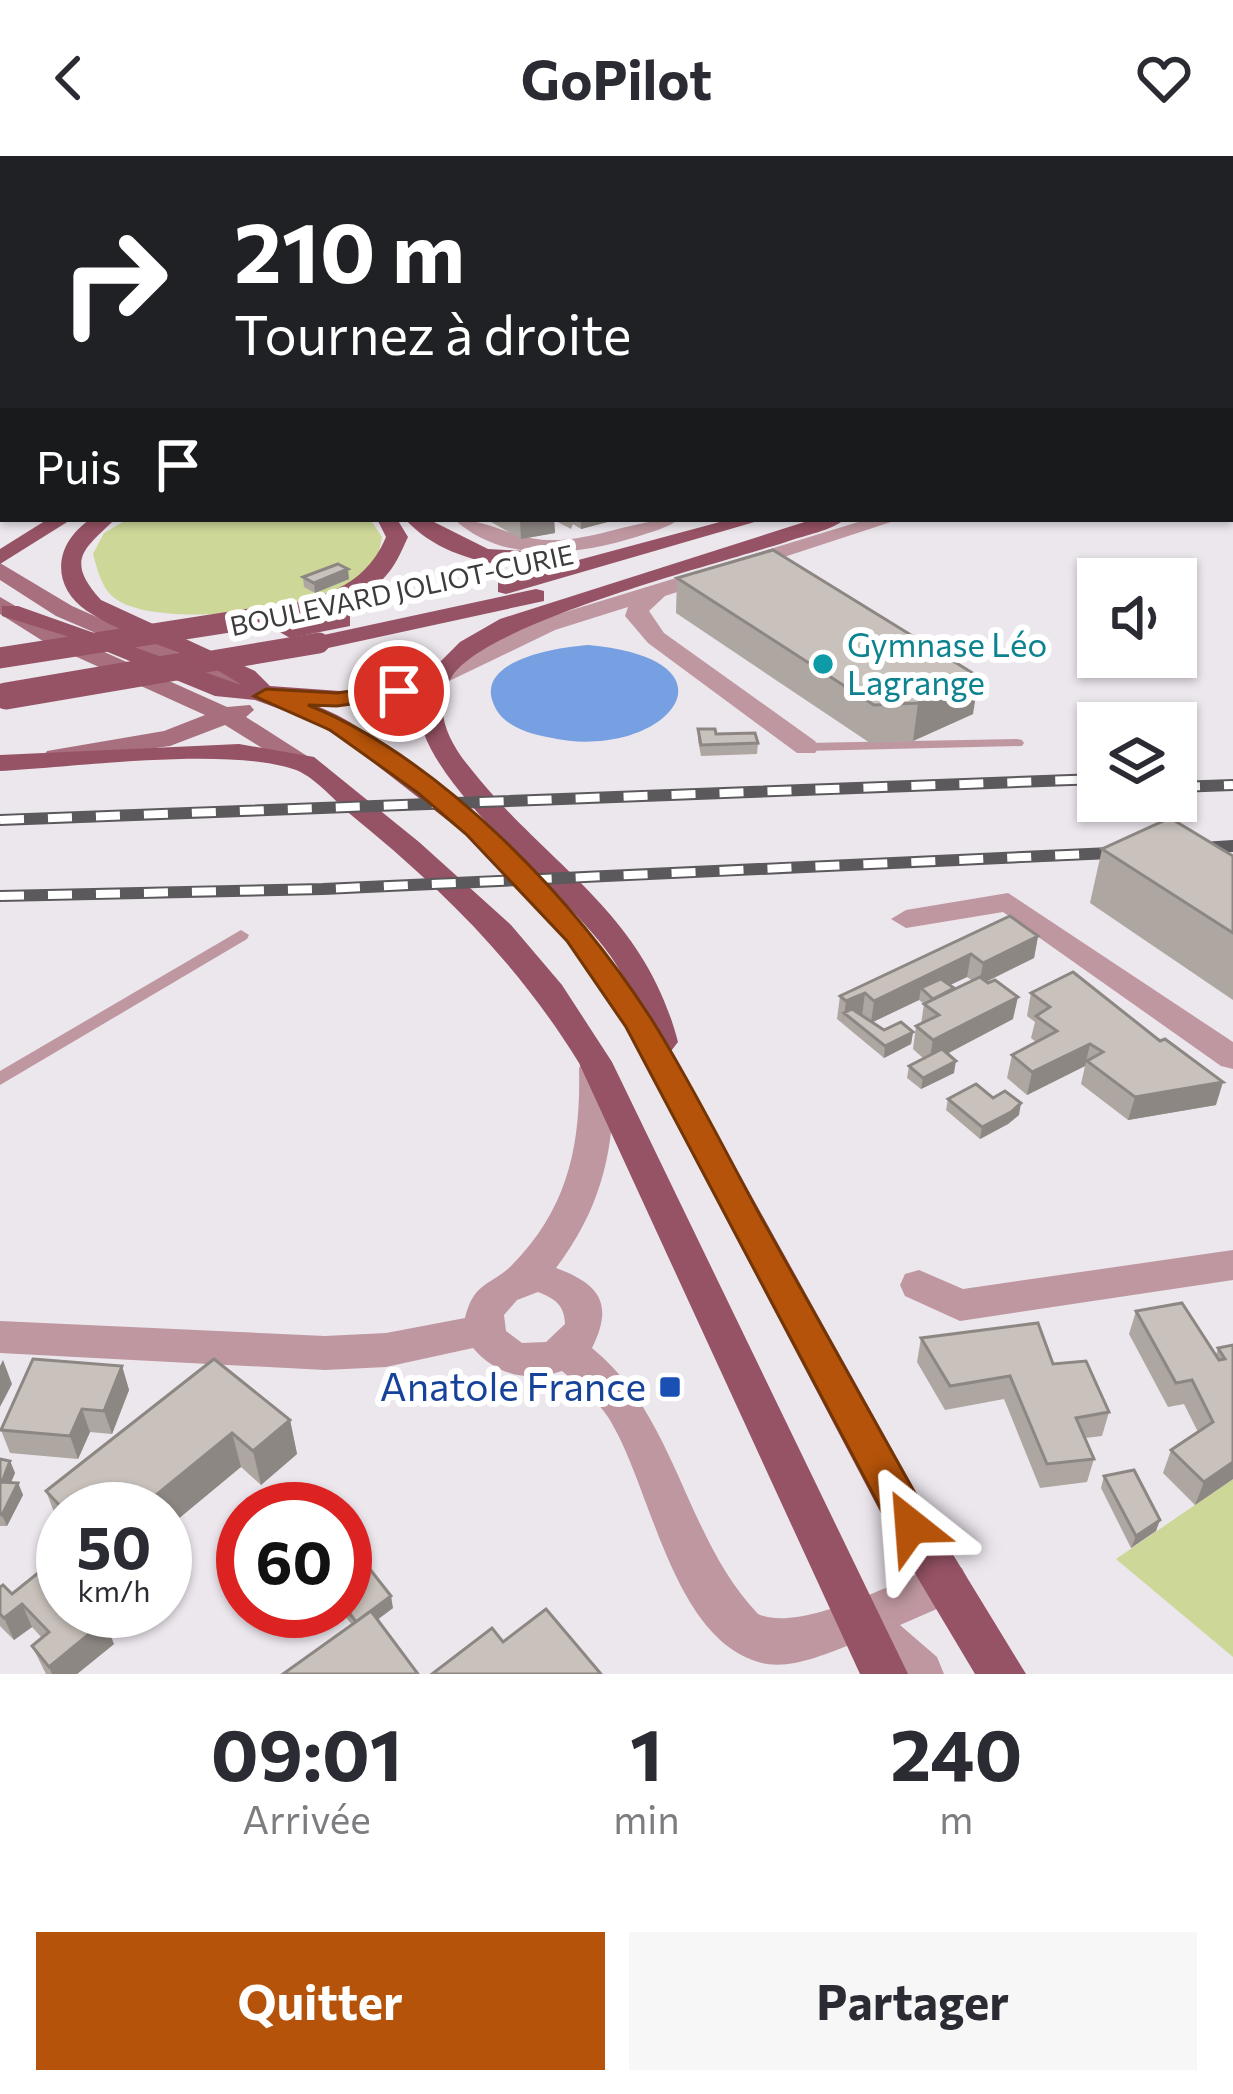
<!DOCTYPE html>
<html lang="fr">
<head>
<meta charset="utf-8">
<style>
  :root { --surface:#fff; --page:#f7f7f7; --text:#2b2b33; --muted:#7c7c81; --accent:#b45309 }
  body { margin:0; font-family:Commissioner,sans-serif; background:var(--page); color:var(--text); height:100vh; display:flex; flex-direction:column; font-size:45px; white-space:nowrap }
  * { box-sizing:border-box; margin:0 }
  p { font-size:39px; color:var(--muted) }
  .icon { flex:none; width:66px; height:66px; fill:none; stroke:currentColor; stroke-width:2; stroke-linecap:round; stroke-linejoin:round }
  .map { position:relative; height:1518px; overflow:hidden }
  .side { display:flex; flex-direction:column; background:var(--surface); flex:1 }
  .side>* { flex:none }
  .top-card { position:absolute; left:0px; top:0px; width:1233px; height:366px; box-shadow:0 3px 9px #0004; background:#202124; color:#fff; overflow:hidden }
  .fabs { position:absolute; left:1077px; top:402px; display:grid; gap:24px }
  .fabs a { display:grid; place-items:center; width:120px; height:120px; border-radius:0px; background:var(--surface); box-shadow:0 3px 9px #0004; font-size:60px }
  .speed { position:absolute; left:36px; top:1326px; display:flex; gap:24px; font-size:60px; font-weight:700; text-align:center }
  .speed>* { display:grid; place-content:center; width:156px; height:156px; border-radius:50%; background:var(--surface); box-shadow:0 3px 9px #0004; line-height:1 }
  .speed small { font-size:30px; font-weight:400 }
  .speed .limit { border:18px solid #d22; background:#fff; color:#111 }
  .pin { position:absolute; display:grid; place-items:center; width:102px; height:102px; color:#fff; margin:-51px; border:6px solid #fff; border-radius:50%; box-shadow:0 3px 12px #0007 }
  .me { position:absolute; width:132px; margin:-66px; rotate:332deg; stroke-linejoin:round; filter:drop-shadow(0 0 9px #0008) }
  .turn { display:flex; align-items:center; gap:42px; height:252px; padding:0 36px; font-size:54px }
  .turn .icon { width:156px; height:156px; stroke-width:2.5 }
  .turn b { display:block; font-size:84px; line-height:102px }
  .then { display:flex; align-items:center; height:114px; padding:0 36px; background:#0003; gap:24px; font-size:45px }
  .eta { display:flex; justify-content:space-evenly; align-items:center; height:204px; text-align:center }
  .eta b { font-size:72px; font-weight:700; line-height:84px }
  .cta { display:flex; gap:24px; margin-top:auto; padding:24px 36px }
  .cta a { flex:1; height:138px; border-radius:0px; background:var(--accent); color:#fff; font-size:48px; font-weight:700; line-height:138px; text-align:center }
  .cta a+a { background:var(--page); color:var(--text) }
  header { display:flex; justify-content:space-between; align-items:center; height:156px; padding:0 36px; background:var(--surface); font-size:54px; font-weight:700 }
  .map>svg:first-child { display:block }
  .green { fill:#cdd797 }
  .water { fill:#76a0e2 }
  .lines { fill:none; stroke-linecap:round; stroke-linejoin:round }
  .lane { fill:#bf97a0; fill-rule:evenodd }
  .street { fill:#bf97a0; fill-rule:evenodd }
  .secondary { fill:#a8707e; fill-rule:evenodd }
  .primary { fill:#965365; fill-rule:evenodd }
  .rail-casing { stroke:#5b595c; stroke-width:12 }
  .rail { stroke:#fff; stroke-width:8; stroke-dasharray:24; stroke-linecap:butt }
  .primary-bridge-far1 { stroke:#965365; stroke-width:21 }
  .primary-bridge { stroke:#965365; stroke-width:27 }
  .wall { fill:#ada6a1; fill-rule:evenodd }
  .shaded-wall { fill:#8d8783 }
  .building { fill:#c9c1bb; stroke:#8d8783; stroke-width:3 }
  .route { fill:#b45309; stroke:#753606; stroke-width:3 }
  .culture-dot { fill:#0f9aa8; stroke:#fff; stroke-width:4.5 }
  .transit-dot { fill:#1a4fb4; stroke:#fff; stroke-width:4.5 }
  .labels { text-anchor:middle; stroke-width:12; stroke-linejoin:round; paint-order:stroke }
  .far-street-label { font-size:27px; fill:#3d3b3e; stroke:#fff }
  .culture-label { font-size:33px; fill:#0d838f; stroke:#fff; text-anchor:start }
  .near-transit-label { font-size:39px; fill:#164399; stroke:#fff; text-anchor:end }
</style>
</head>
<body>
<header><svg class="icon" aria-label="back" viewBox="0 0 24 24"><path d="M15 5l-7 7 7 7"/></svg>GoPilot<svg class="icon" aria-label="heart" viewBox="0 0 24 24"><path d="M12 20l-8-8c-3-5 5-10 8-4 3-6 11-1 8 4z"/></svg></header>
<div class="map">
<svg width="1233" height="1518" viewBox="0 0 1233 1518">
  <rect width="100%" height="100%" fill="#ece6ed"/>
  <g class="green">
    <path d="M128,363H370L382,381C379,399 375,409 362,421C324,454 151,476 112,440C101,430 97,412 93,398L104,377Z"/>
    <polygon points="1233,1323 1233,1501 1116,1403"/>
  </g>
  <path class="water" d="M588,489C753,504 663,609 547,581C527,577 502,569 494,549C473,503 561,491 588,489Z"/>
  <g class="lines">
    <g class="lane">
      <polygon points="1017,583 1022,584 1024,587 1022,590 806,595 799,591 806,587"/>
      <polygon points="241,774 249,779 247,783 0,929 0,915"/>
    </g>
    <g class="street">
      <polygon points="387,0 403,0 405,3 389,3"/>
      <polygon points="584,0 600,0 603,3 587,3"/>
      <polygon points="0,112 3,112 3,122 0,121"/>
      <polygon points="1233,146 1233,156 1230,157 1230,147"/>
      <polygon points="1233,208 1233,219 1230,220 1230,209"/>
      <rect x="0" y="331" width="3" height="12"/>
      <path d="M454,363C487,363 513,383 547,384C593,386 634,363 679,363C668,372 651,376 636,381C578,399 503,409 454,363Z"/>
      <polygon points="868,363 900,363 665,440 649,455 664,477 815,585 819,591 815,597 797,597 648,487 625,460 628,451 555,474 447,526 429,526 426,521 539,464"/>
      <polygon points="1008,737 1233,886 1233,913 1221,910 1003,756 906,772 891,763 906,754"/>
      <path d="M596,900L608,904L613,912C616,989 603,1050 556,1112C600,1128 614,1148 592,1192C677,1261 684,1380 758,1458C801,1478 903,1422 946,1406L962,1412L969,1427L962,1442L900,1469L937,1501L944,1518H885L852,1488C826,1498 790,1514 762,1507C671,1484 652,1330 608,1261C596,1243 579,1229 562,1215C528,1226 497,1220 473,1192L386,1211L325,1214L0,1197V1165L325,1180L386,1177L465,1162C474,1125 491,1130 512,1109C568,1052 581,989 579,912L584,904ZM538,1136C555,1143 564,1148 565,1168L546,1186L522,1187L506,1175L504,1159L517,1144Z"/>
      <polygon points="1233,1094 1233,1124 960,1165 905,1140 900,1129 905,1118 919,1114 963,1133"/>
    </g>
    <g class="secondary">
      <polygon points="0,88 3,88 0,97"/>
      <polygon points="0,407 72,450 271,538 268,543 250,543 56,460 0,424"/>
      <polygon points="0,441 62,477 227,551 250,549 254,554 246,561 318,607 314,613 296,613 225,569 170,590 47,607 43,601 47,595 164,575 205,559 46,487 0,458"/>
    </g>
    <g class="primary">
      <polygon points="1233,188 1233,198 1230,199 1230,189"/>
      <polygon points="48,363 72,363 0,408 0,393"/>
      <path d="M91,363H115C85,393 64,403 101,444L255,515L270,530L354,536L394,528L430,516L460,486L500,463L814,363H845C831,375 805,379 786,386C718,408 483,467 451,522C431,554 450,588 471,613C548,711 644,755 678,886L671,895L927,1356L1026,1518H975L895,1384L625,871L566,785L465,678L347,586L310,564L255,544L215,540L76,483L2,460V450H18L241,529C195,496 134,486 87,455C49,429 55,386 91,363ZM419,536C402,622 584,741 624,822C566,740 494,673 414,612C382,588 350,561 311,548L354,550Z"/>
      <path d="M377,363H397L408,381C401,396 395,411 383,423C358,449 282,474 247,467V457C304,444 361,441 386,381Z"/>
      <path d="M405,363H428L488,393L562,397L570,399L571,406L731,363H765L506,438L498,436V426L555,411C503,414 441,403 405,363Z"/>
      <polygon points="536,433 544,435 544,445 319,494 307,487 319,480"/>
      <polygon points="342,458 350,460 350,470 290,482 278,475 282,470"/>
      <path d="M239,588L314,601L419,686L511,769L562,829L612,906L908,1518H860L579,907C516,805 442,733 350,658C334,644 313,619 293,613C226,591 75,611 0,615V599Z"/>
    </g>
    <g class="rail-casing">
      <g id="rail">
        <polyline points="1176,631 1233,629"/>
        <polyline points="0,664 1098,623"/>
        <polyline points="1187,693 1233,690"/>
        <polyline points="0,740 323,733 1133,696"/>
      </g>
    </g>
    <use href="#rail" class="rail"/>
    <g class="primary-bridge-far1">
      <polyline points="0,502 255,462"/>
      <polyline points="170,512 319,487"/>
    </g>
    <polyline class="primary-bridge" points="6,540 188,509"/>
  </g>
  <g class="wall">
    <polygon points="331,0 391,0 396,3 335,3"/>
    <polygon points="612,0 738,0 746,3 617,3"/>
    <polygon points="750,0 866,0 916,3 758,3"/>
    <polygon points="948,0 1138,0 1146,3 1028,3 1029,1 1014,3 948,3"/>
    <polygon points="1161,0 1233,2 1233,47 1230,46 1230,3 1167,3"/>
    <polygon points="0,183 3,183 3,267 0,265"/>
    <polygon points="1230,231 1233,233 1233,270 1230,269"/>
    <polygon points="486,363 619,363 581,373 573,368 571,373 554,364 555,377 521,383"/>
    <polygon points="303,421 349,423 315,437 304,431"/>
    <polygon points="677,422 973,558 913,585 870,587 676,457"/>
    <polygon points="698,573 758,587 757,598 701,600 698,584"/>
    <polygon points="1102,693 1233,700 1233,844 1090,747"/>
    <path d="M1010,760L1038,780L1034,802L986,826L1013,863L947,898L954,917L921,933L907,922L909,910L924,903L913,893L916,870L921,868L924,848L919,844L872,866L884,874L913,876L911,888L884,902L837,863L840,840ZM967,821L973,825L954,834L950,829Z"/>
    <polygon points="1031,837 1216,949 1128,964 1081,928 1085,910 1027,939 1007,922 1012,899 1036,886 1031,882 1035,866 1027,860"/>
    <polygon points="993,942 1019,959 1008,968 980,983 946,954 948,943"/>
    <polygon points="1136,1155 1216,1199 1218,1192 1233,1189 1233,1323 1195,1349 1163,1317 1171,1294 1198,1276 1184,1248 1168,1251 1129,1178"/>
    <polygon points="921,1182 1053,1208 1109,1256 1102,1280 1085,1282 1094,1303 1087,1326 1040,1332 1004,1243 945,1254 917,1206"/>
    <polygon points="214,1203 290,1264 297,1298 261,1329 241,1311 63,1353 63,1374 59,1369 46,1335"/>
    <polygon points="122,1210 129,1234 112,1278 90,1276 78,1303 10,1297 1,1274"/>
    <polygon points="0,1303 10,1305 15,1317 11,1326 18,1327 23,1339 7,1370 0,1370"/>
    <polygon points="1104,1320 1156,1375 1131,1392 1101,1332"/>
    <polygon points="345,1421 393,1452 377,1464 352,1469 341,1455 345,1455"/>
    <polygon points="0,1431 12,1438 114,1488 77,1518 46,1518 32,1490 42,1482 32,1471 14,1484 0,1470"/>
  </g>
  <g class="shaded-wall">
    <polygon points="271,0 302,0 283,3 272,3"/>
    <polygon points="669,0 694,0 694,3 663,3 663,1"/>
    <polygon points="1001,0 1029,0 1014,3 991,3"/>
    <polygon points="1233,315 1233,331 1230,332 1230,316"/>
    <polygon points="529,363 554,363 555,377 521,383 520,364"/>
    <polygon points="581,363 619,363 581,373"/>
    <polygon points="348,413 349,423 315,437 314,427"/>
    <polygon points="979,521 973,558 913,585 918,547"/>
    <polygon points="1038,780 1034,802 979,829 983,807"/>
    <polygon points="971,798 967,821 929,839 921,832 919,844 871,867 874,845"/>
    <polygon points="865,837 862,860 844,857 843,868 846,845"/>
    <polygon points="1018,841 1013,863 929,907 933,884"/>
    <polygon points="913,876 911,888 884,902 885,890"/>
    <polygon points="1090,888 1085,910 1027,939 1032,916"/>
    <polygon points="956,905 954,917 921,933 923,922"/>
    <polygon points="1223,926 1216,949 1128,964 1135,941"/>
    <polygon points="1021,947 1019,959 1008,968 980,983 982,971"/>
    <polygon points="3,1204 12,1228 0,1251 0,1210"/>
    <polygon points="122,1210 129,1234 112,1278 104,1255"/>
    <polygon points="82,1253 90,1276 78,1303 70,1280"/>
    <polygon points="290,1264 297,1298 261,1329 253,1295"/>
    <polygon points="232,1277 241,1311 165,1374 165,1353 139,1353"/>
    <polygon points="10,1305 15,1317 6,1338 2,1326"/>
    <polygon points="1233,1306 1233,1323 1195,1349 1204,1326"/>
    <polygon points="18,1327 23,1339 7,1370 2,1359"/>
    <polygon points="1160,1364 1156,1375 1131,1392 1136,1380"/>
    <polygon points="391,1440 393,1452 358,1478 356,1466"/>
    <polygon points="22,1448 32,1471 14,1484 4,1462"/>
    <polygon points="105,1465 114,1488 77,1518 52,1518 49,1511"/>
  </g>
  <g class="building">
    <polygon points="299,0 311,0 316,3 299,3 294,1"/>
    <polygon points="358,0 391,0 396,3 363,3"/>
    <polygon points="528,0 557,0 564,3 535,3"/>
    <polygon points="622,0 648,0 648,2 627,3"/>
    <polygon points="701,0 738,0 746,3 709,3"/>
    <polygon points="768,0 809,0 803,1 808,3 776,3"/>
    <polygon points="824,0 857,0 832,3"/>
    <polygon points="873,0 914,0 916,1 903,3 856,3"/>
    <polygon points="977,0 1008,0 991,3"/>
    <polygon points="1047,0 1117,0 1127,3 1057,3"/>
    <polygon points="1178,0 1233,2 1233,16 1230,15 1230,3 1188,3"/>
    <polygon points="0,183 3,183 3,241 0,239"/>
    <polygon points="773,394 979,521 918,547 874,549 677,422"/>
    <polygon points="338,408 348,413 314,427 303,421"/>
    <polygon points="698,573 715,573 716,578 755,577 758,587 701,589"/>
    <polygon points="1170,662 1233,700 1233,777 1102,693"/>
    <polygon points="1010,760 1038,780 983,807 971,798 874,845 865,837 846,845 840,840"/>
    <polygon points="1073,816 1160,885 1165,883 1223,926 1135,941 1087,905 1103,896 1090,888 1032,916 1012,899 1057,875 1036,860 1050,851 1031,837"/>
    <polygon points="980,821 988,827 995,824 1018,841 933,884 916,870 939,859 924,848"/>
    <polygon points="941,823 954,832 933,843 921,832"/>
    <polygon points="852,853 884,874 901,866 913,876 885,890 844,857"/>
    <polygon points="942,893 956,905 923,922 909,910"/>
    <polygon points="976,928 993,942 1005,935 1021,947 1011,956 982,971 948,943"/>
    <polygon points="1182,1147 1219,1204 1225,1203 1218,1192 1233,1189 1233,1306 1204,1326 1171,1294 1213,1266 1192,1224 1176,1227 1136,1155"/>
    <polygon points="1038,1167 1053,1208 1086,1205 1109,1256 1076,1262 1094,1303 1047,1308 1010,1220 950,1230 921,1182"/>
    <polygon points="33,1203 122,1210 104,1255 82,1253 70,1280 1,1274"/>
    <polygon points="214,1203 290,1264 253,1295 232,1277 139,1353 63,1353 46,1335"/>
    <polygon points="0,1303 10,1305 2,1326 18,1327 2,1359 0,1358"/>
    <polygon points="1134,1314 1160,1364 1136,1380 1104,1320"/>
    <polygon points="365,1407 391,1440 356,1466 345,1451 345,1421"/>
    <polygon points="48,1409 63,1423 63,1455 95,1455 105,1465 49,1511 32,1490 49,1476 22,1448 4,1462 0,1458 0,1431 3,1429 12,1438"/>
    <polygon points="546,1453 601,1518 432,1518 492,1472 503,1486"/>
    <polygon points="371,1455 418,1518 283,1518"/>
  </g>
  <path class="route" d="M399,528L410,535L407,540L337,550L308,549C442,603 575,744 652,864C692,928 726,997 762,1063C817,1161 871,1259 926,1357L932,1370L926,1383L911,1389L897,1383L626,871L567,785L466,678L418,637L330,574L254,540L266,533L337,537Z"/>
  <circle class="culture-dot" cx="823" cy="508" r="12"/>
  <rect class="transit-dot" x="658" y="1219" width="24" height="24" rx="6"/>
  <g class="labels">
    <g class="far-street-label">
      <text transform="translate(402 435) rotate(-12)" y="9">BOULEVARD JOLIOT-CURIE</text>
    </g>
    <g class="culture-label">
      <text x="847" y="501">Gymnase Léo<tspan x="847" dy="38">Lagrange</tspan></text>
    </g>
    <g class="near-transit-label">
      <text x="646" y="1245">Anatole France</text>
    </g>
  </g>
</svg>
<div class="fabs">
<a><svg class="icon" aria-label="sound" viewBox="0 0 24 24"><path d="M4 9h4l5-4v14l-5-4H4zM17 9q2 3 0 6"/></svg></a>
<a><svg class="icon" aria-label="layers" viewBox="0 0 24 24"><path d="M12 4l9 5-9 5-9-5zM3 14l9 5 9-5"/></svg></a>
</div>
<div class="speed"><div>50<small>km/h</small></div><div class="limit">60</div></div>
<div class="pin" style="left:399px;top:535px;background:#d93025"><svg class="icon" aria-label="arrive" viewBox="0 0 24 24"><path d="M6 21V4h12l-3 4 3 4H6"/></svg></div>
<svg class="me" style="left:911px;top:1370px" viewBox="-20 -20 40 40"><path d="M0-17L14 15 0 8-14 15z" fill="#b45309" stroke="#fff" stroke-width="4"/></svg>
<div class="top-card">
<div class="turn"><svg class="icon" aria-label="right" viewBox="0 0 24 24"><path d="M7 20v-9h11M14 6l5 5-5 5"/></svg><div><b>210 m</b>Tournez à droite</div></div>
<div class="then">Puis<svg class="icon" aria-label="arrive" viewBox="0 0 24 24"><path d="M6 21V4h12l-3 4 3 4H6"/></svg></div>
</div>
</div>
<section class="side">
<div class="eta">
<div><b>09:01</b><p>Arrivée</p></div>
<div><b>1</b><p>min</p></div>
<div><b>240</b><p>m</p></div>
</div>
<div class="cta"><a>Quitter</a><a>Partager</a></div>
</section>
</body>
</html>
